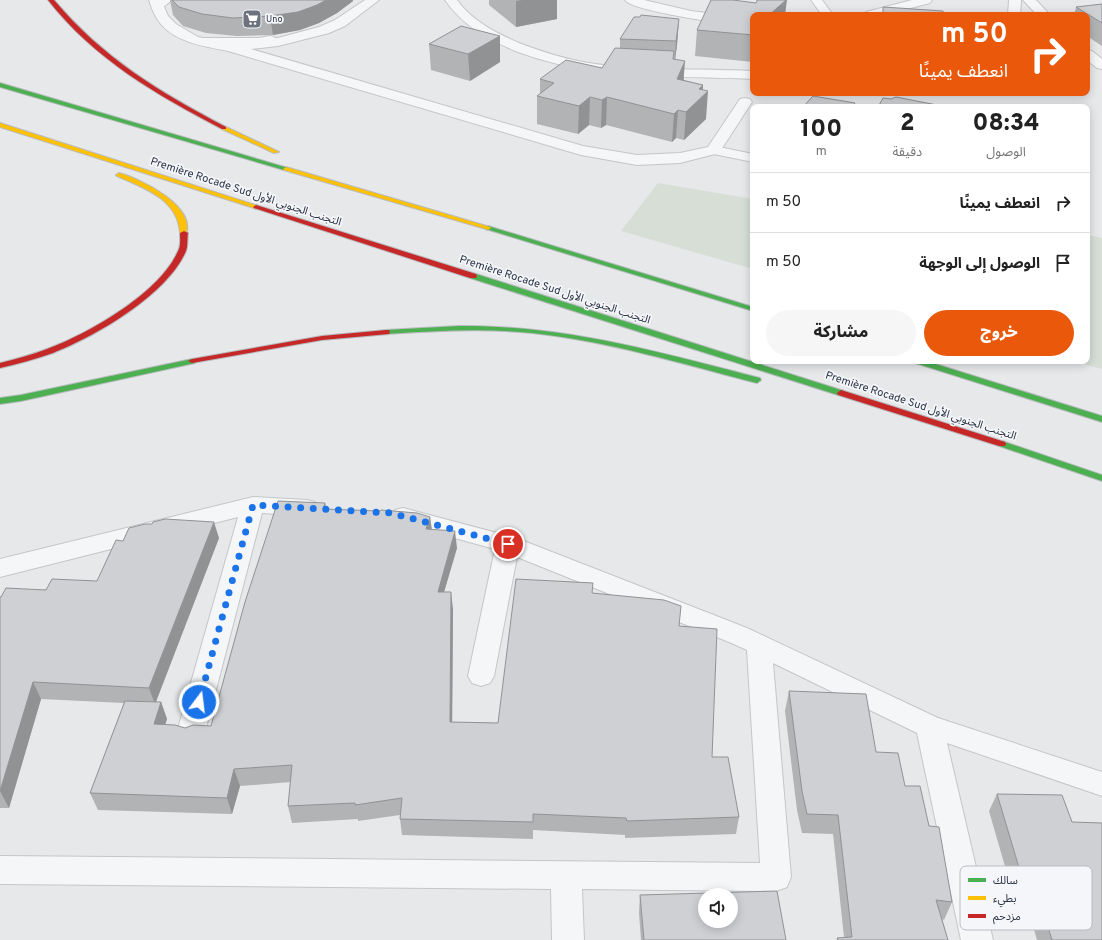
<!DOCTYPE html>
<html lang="ar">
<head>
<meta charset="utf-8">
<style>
  :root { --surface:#fff; --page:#f6f6f6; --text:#222; --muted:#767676; --line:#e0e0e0; --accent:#ea580c }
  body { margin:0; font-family:Overpass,"Noto Sans Arabic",sans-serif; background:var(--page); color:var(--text); direction:rtl; height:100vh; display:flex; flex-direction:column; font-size:15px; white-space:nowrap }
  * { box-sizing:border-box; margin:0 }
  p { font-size:13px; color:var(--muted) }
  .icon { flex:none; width:22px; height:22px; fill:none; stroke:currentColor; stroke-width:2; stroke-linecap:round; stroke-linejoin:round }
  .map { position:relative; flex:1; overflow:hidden; direction:ltr }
  .side { position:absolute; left:750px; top:104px; width:340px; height:260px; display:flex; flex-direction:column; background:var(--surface); border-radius:8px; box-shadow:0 2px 10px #0003; direction:rtl }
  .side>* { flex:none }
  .top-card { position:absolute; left:750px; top:12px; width:340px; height:84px; border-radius:8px; box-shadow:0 2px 10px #0003; direction:rtl; background:#ea580c; color:#fff; overflow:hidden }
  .controls { position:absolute; left:698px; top:888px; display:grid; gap:8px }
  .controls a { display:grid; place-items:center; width:40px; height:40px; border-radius:50%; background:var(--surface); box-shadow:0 2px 10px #0003; font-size:20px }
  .pin { position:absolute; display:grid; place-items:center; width:34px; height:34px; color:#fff; margin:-17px; border:2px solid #fff; border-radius:50%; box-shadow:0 1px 4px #0007 }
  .me { position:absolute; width:44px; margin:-22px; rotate:15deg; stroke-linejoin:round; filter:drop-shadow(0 0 3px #0008) }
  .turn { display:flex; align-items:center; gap:14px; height:84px; padding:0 16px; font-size:18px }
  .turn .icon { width:52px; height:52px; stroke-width:2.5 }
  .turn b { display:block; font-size:28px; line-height:34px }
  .eta { display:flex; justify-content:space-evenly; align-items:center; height:68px; text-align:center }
  .eta b { font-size:24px; font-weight:800; line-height:28px }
  .action { display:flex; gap:8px; margin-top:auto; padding:8px 16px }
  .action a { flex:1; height:46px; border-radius:24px; background:var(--accent); color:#fff; font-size:16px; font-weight:800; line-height:46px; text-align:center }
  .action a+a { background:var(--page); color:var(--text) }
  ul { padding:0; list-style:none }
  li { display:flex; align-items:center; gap:12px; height:60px; padding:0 16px; border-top:1px solid var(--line) }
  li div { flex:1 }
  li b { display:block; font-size:15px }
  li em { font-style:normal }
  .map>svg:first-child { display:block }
  .green { fill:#d6ded6 }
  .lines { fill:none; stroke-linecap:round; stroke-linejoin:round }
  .lane-casing { stroke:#c4c6c8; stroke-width:2 }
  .street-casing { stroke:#c4c6c8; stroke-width:2 }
  .fast-casing { stroke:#b8bbbf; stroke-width:2 }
  .slow-casing { stroke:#b8bbbf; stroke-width:2 }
  .jam-casing { stroke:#b8bbbf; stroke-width:2 }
  .lane { fill:#f5f6f7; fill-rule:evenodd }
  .street { fill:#f5f6f7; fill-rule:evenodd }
  .fast { fill:#4caf50; fill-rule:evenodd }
  .slow { fill:#ffc107; fill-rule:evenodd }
  .jam { fill:#c62828; fill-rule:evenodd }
  .wall { fill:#b1b3b5 }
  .shaded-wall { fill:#909294 }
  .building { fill:#ced0d3; stroke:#909294; fill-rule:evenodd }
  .route { stroke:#1a73e8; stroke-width:7; stroke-dasharray:0 12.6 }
  .labels { text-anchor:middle; stroke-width:3.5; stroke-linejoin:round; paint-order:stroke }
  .far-poi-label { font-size:9px; fill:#2b3445; stroke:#f4f6f9; text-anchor:start }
  .street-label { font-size:11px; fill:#2b3445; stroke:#f4f6f9 }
  .key { fill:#f4f6f9; stroke:#b8bcc3; stroke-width:1 }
  .key-label { font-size:11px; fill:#2b3445 }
</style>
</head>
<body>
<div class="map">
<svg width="1102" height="940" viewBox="0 0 1102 940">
  <rect width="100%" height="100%" fill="#e6e8ea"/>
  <g class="green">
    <polygon points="658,183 753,199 753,269 621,231"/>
    <polygon points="1087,235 1102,238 1102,369 1073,361 1087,361"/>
  </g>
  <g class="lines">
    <g class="lane-casing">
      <g id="lane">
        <polygon points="160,0 172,0 161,9 153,9 152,7"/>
        <polygon points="811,0 822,0 833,15 822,15"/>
        <polygon points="270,36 274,37 276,39 274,41 259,44 203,44 199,43 197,41 199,39 203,38 259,38"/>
        <polygon points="714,146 753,154 753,162 709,153 707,150 709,147"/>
      </g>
    </g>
    <g class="street-casing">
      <g id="street">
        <path d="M149,0H161L168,16L176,24L198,37L230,43L278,38L319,27L335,20L365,0H379L345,26L329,33L278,46L251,49L583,146L637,155L680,153L708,147L740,99L745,98L750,99L752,102L719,153L680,163L637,165L581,155L228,51C203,46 170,42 156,17C153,12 151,6 149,0Z"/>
        <path d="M445,0H457C472,21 496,33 519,43C540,51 561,58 583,62C639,72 697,68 753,71V79C671,75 596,81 518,52C489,40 463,26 445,0Z"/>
        <path d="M625,0H644L691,11L753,19V27C734,25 633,12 625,0Z"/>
        <polygon points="912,0 932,0 930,3 884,15 864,15 866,12"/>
        <polygon points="1009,0 1021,0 1020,15 1008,15"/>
        <polygon points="1023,0 1036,0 1050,15 1037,15"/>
        <polygon points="1087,50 1092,51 1102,59 1102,69 1097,68 1087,60"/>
        <polygon points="253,497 307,500 315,502 318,508 315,514 307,516 262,513 205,732 201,740 191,743 181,740 177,732 238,517 0,577 0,559"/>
        <polygon points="403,508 516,538 747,628 938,718 1102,772 1102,796 947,743 993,940 961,940 917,733 773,663 791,877 787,887 776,891 582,889 584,940 552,940 551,889 0,884 0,856 760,863 747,650 729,642 517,557 494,676 490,683 481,686 472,683 468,676 495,549 395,522 392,516 395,510"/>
      </g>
    </g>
    <g class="fast-casing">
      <g id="fast">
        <polygon points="0,83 288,168 289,169 284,170 0,87"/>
        <polygon points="488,226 753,307 753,311 486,229 486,227"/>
        <polygon points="470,274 476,274 844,391 845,393 844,395 838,395 470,278"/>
        <path d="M459,326C564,325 659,352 760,378L761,380L757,383C683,364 608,341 532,333C483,328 434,331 386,334L382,332L386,330Z"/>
        <polygon points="192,359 195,359 196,361 195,363 21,401 0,404 0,398 21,395"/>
        <polygon points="914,361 926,361 1102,416 1102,422 915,363"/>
        <polygon points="1002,441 1102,475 1102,481 999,446 998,444"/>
      </g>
    </g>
    <g class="slow-casing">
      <g id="slow">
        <polygon points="0,123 258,206 259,207 256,209 254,208 0,127"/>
        <polygon points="222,127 226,127 279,152 274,153 222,129"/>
        <polygon points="286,167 490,227 491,228 488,230 486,229 284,170 283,169"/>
        <path d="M119,173C141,179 196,206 186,234H182L180,233C178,199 144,188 117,176L116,175Z"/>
      </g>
    </g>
    <g class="jam-casing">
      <g id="jam">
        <path d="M48,0H54C103,58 159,92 226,127V129H222C157,95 94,59 48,0Z"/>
        <polygon points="256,205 476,274 477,276 476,278 470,278 254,208 253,207"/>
        <path d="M184,231L188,233C187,239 188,246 186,251C167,295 96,336 53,353C36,359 18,364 0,368V363C16,359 31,355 47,349C88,334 160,293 178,251C181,246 180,239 180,233Z"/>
        <polygon points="386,330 389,330 390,332 389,334 322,340 192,363 188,361 192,359 322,336"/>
        <polygon points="841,390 1005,442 1006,444 1005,446 999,446 838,395 837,393"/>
      </g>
    </g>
    <use href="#lane" class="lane"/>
    <use href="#street" class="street"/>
    <use href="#fast" class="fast"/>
    <use href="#slow" class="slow"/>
    <use href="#jam" class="jam"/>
  </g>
  <g class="wall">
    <polygon points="170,0 353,0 353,1 337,13 319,23 300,30 273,35 237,36 206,33 183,26 173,15"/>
    <polygon points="489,0 557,0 557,19 516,27 489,5"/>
    <polygon points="757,0 787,0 753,15 753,62 695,56 697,30 756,3 757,2"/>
    <polygon points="1102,4 1102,46 1087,36 1087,15 1074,15 1076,7"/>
    <polygon points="640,17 679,19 677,45 675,59 684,80 703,85 703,90 706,119 684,140 676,138 672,142 606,125 601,128 589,125 578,134 537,124 537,96 540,94 540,79 602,68 620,48 620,39"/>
    <polygon points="500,36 500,62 470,81 431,70 429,44"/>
    <polygon points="325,503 326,509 430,517 432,529 457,548 444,592 453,609 452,722 498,723 593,593 679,626 712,757 739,817 736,834 625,838 625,835 533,830 533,839 402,835 400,819 400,815 358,821 358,819 292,823 288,806 291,782 240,786 232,814 98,810 90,793 124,703 41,699 9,808 0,808 0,597 97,581 123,541 219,538 156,702 161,702 167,719 165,724 185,728 211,726"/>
    <polygon points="789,691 876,752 905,786 929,826 952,902 944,920 942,919 948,940 837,940 837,938 844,937 833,834 802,833 797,810 785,711"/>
    <polygon points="997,794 1072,822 1102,940 1037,940 1028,909 1017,908 989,811"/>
    <polygon points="640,895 786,940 641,940 639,913"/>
  </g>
  <g class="shaded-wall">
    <polygon points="326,0 353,0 353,1 337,13 319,23 300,30 273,35 270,16"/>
    <polygon points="522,0 557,0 557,19 516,27 516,1"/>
    <polygon points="786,0 787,0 785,15 769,15"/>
    <polygon points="679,19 677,45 674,68 676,41"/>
    <polygon points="500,36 500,62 470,81 468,54"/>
    <polygon points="685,61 683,88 677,79"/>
    <polygon points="703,85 702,97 708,91 706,119 684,140 686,112 699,89"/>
    <polygon points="590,97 589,125 578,134 579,106"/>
    <polygon points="607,97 606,125 601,128 602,100"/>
    <polygon points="678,110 676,138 672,142 674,114"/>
    <polygon points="325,503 328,520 323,509"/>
    <polygon points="430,517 432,534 426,529"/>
    <polygon points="214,522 219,538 155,704 149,688"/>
    <polygon points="455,531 457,548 439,609 438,592"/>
    <polygon points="451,592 453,609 452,739 450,722"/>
    <polygon points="33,682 41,699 9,808 0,791"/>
    <polygon points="161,702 167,719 160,741 154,724"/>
    <polygon points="234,769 240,786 232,814 227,798"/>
  </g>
  <g class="building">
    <polygon points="172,0 326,0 317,5 298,12 270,16 233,18 202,14 179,7"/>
    <polygon points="711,0 733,0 756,3 757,1 757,0 786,0 769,15 753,15 753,35 697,30"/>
    <polygon points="1102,4 1102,23 1076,7"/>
    <polygon points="883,7 943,11 944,15 883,15"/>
    <polygon points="641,15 679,19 676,41 620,39 634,17 640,17"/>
    <polygon points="461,26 500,36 468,54 429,44"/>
    <polygon points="615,48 674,51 673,59 685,61 677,79 703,85 699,89 708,91 686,112 678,110 674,114 607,97 602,100 590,97 579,106 537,96 554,83 540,79 566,60 602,68"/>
    <polygon points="813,96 855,103 852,107 803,107"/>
    <polygon points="896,97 942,106 942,107 878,107 883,98 891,99"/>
    <polygon points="278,501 325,503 323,509 380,511 381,510 417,513 430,517 426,529 455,531 438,592 451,592 450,722 498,723 516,579 593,583 592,593 664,600 681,606 679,626 717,629 712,757 728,757 739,817 627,821 626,818 533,814 533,822 400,819 402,798 355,805 355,803 288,806 292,765 234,769 227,798 90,793 125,701 161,702 154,724 175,725 185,728 193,725 211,726 245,602"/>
    <polygon points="165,519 214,522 149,688 33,682 0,791 0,597 1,597 6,588 46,590 52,579 97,581 116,540 123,541 129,528 145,524 152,524 153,522"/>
    <polygon points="789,691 866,694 876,752 898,753 905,786 920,786 929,826 939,827 952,902 936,900 948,940 838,940 837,938 852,937 838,815 807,814 802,791"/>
    <polygon points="997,794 1062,795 1072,822 1102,823 1102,940 1052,940 1037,892 1026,891"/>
    <path d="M777,891L786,940H644L640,895ZM705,895H731V921H705Z"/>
  </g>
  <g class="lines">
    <polyline class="route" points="199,702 253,505 391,513 508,544"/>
  </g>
  <defs>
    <g id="supermarket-square" transform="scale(1)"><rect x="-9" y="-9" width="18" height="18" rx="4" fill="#6c737f" stroke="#f4f6f9"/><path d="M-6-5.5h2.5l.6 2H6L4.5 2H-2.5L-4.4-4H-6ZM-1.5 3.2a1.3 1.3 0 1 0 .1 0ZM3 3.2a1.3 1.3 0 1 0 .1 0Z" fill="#fff"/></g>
  </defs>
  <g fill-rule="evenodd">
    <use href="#supermarket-square" x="252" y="19"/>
  </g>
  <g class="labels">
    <g class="far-poi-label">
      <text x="266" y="22">Uno</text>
    </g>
    <g class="street-label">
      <text transform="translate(246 191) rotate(18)" y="4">Première Rocade Sud التجنب الجنوبي الأول</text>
      <text transform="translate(555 289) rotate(18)" y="4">Première Rocade Sud التجنب الجنوبي الأول</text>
      <text transform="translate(921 405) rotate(18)" y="4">Première Rocade Sud التجنب الجنوبي الأول</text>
    </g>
  </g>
  <rect x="960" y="866" width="132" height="64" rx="6" class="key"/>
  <rect x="968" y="878" width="18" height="4" fill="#4caf50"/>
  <rect x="968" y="896" width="18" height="4" fill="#ffc107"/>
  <rect x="968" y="914" width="18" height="4" fill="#c62828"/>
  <g class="key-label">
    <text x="993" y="884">سالك</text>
    <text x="993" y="902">بطيء</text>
    <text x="993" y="920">مزدحم</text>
  </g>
</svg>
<div class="controls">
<a><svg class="icon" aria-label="sound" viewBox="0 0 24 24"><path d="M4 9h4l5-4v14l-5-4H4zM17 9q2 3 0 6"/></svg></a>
</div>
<div class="pin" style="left:508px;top:544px;background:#d93025"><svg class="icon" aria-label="arrive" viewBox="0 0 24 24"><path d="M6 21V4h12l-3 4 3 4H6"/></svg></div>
<svg class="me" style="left:199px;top:702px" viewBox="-20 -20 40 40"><circle r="17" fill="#1a73e8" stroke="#fff" stroke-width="3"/><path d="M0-11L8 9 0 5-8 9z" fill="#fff"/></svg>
<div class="top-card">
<div class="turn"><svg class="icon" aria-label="right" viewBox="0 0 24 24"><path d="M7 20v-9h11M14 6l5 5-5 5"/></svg><div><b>50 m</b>انعطف يمينًا</div></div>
</div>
<section class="side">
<div class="eta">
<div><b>08:34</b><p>الوصول</p></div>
<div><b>2</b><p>دقيقة</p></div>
<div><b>100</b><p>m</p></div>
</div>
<ul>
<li><svg class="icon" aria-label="right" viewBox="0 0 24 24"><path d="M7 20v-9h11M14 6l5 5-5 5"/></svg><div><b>انعطف يمينًا</b></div><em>50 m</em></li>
<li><svg class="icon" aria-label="arrive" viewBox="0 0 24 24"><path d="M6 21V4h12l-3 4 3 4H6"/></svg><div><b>الوصول إلى الوجهة</b></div><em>50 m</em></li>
</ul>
<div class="action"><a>خروج</a><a>مشاركة</a></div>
</section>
</div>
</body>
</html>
